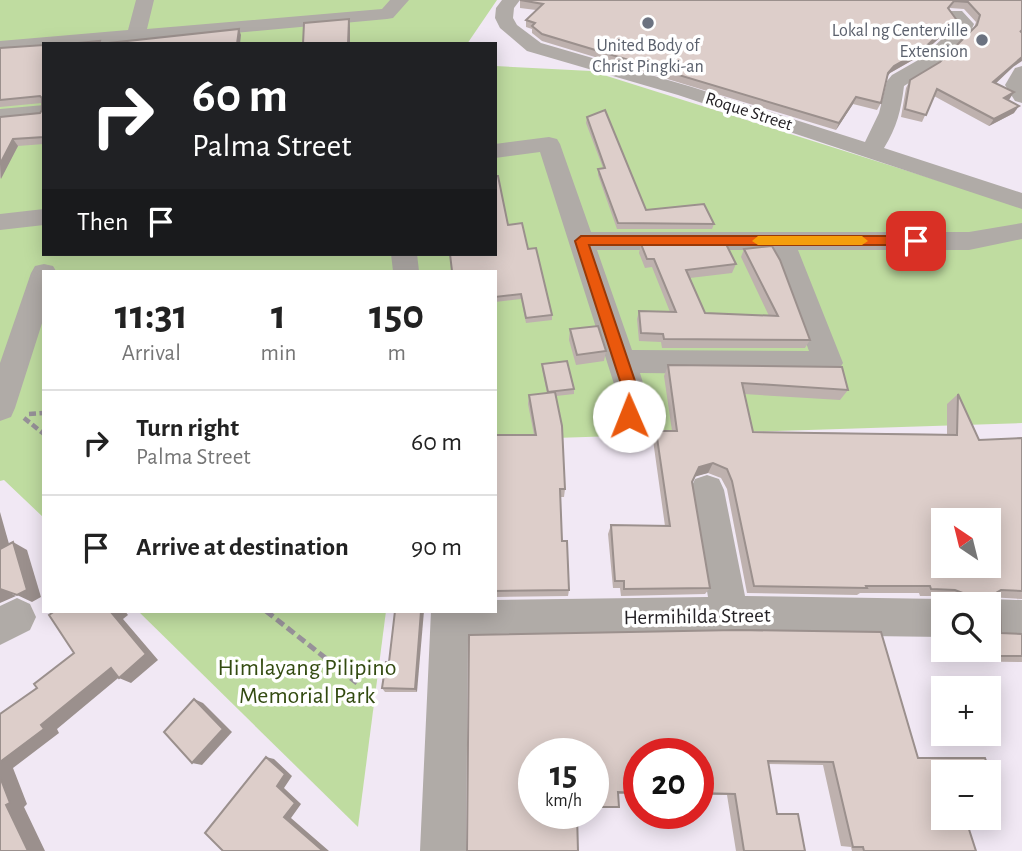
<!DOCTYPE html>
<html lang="en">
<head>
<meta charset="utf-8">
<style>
  :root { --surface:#fff; --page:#f6f6f6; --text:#222; --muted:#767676; --line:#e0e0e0 }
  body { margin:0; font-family:"Alegreya Sans",sans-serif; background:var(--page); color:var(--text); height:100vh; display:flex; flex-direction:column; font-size:26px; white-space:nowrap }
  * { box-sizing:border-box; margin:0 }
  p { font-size:23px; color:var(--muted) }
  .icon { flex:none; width:38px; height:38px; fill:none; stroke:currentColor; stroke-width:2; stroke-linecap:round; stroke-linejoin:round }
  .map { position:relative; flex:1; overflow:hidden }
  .side { position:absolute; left:42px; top:270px; width:455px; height:343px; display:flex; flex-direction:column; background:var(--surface); border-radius:0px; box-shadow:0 4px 18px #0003 }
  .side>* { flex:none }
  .hud { position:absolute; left:42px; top:42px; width:455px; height:214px; border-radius:0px; box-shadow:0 4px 18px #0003; background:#202124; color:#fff; overflow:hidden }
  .needle { width:46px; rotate:325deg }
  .controls { position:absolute; left:931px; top:508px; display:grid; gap:14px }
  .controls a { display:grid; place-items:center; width:70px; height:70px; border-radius:0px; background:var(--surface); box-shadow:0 4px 18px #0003; font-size:35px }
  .speed { position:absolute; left:518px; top:738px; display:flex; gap:14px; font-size:35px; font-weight:700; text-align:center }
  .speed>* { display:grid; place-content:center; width:91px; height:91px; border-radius:50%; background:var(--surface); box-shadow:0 4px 18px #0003; line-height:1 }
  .speed small { font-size:18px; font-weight:400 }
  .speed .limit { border:10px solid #d22; background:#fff; color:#111 }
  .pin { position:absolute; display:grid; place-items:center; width:60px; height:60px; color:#fff; margin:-30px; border-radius:14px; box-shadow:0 4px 10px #0006 }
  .me { position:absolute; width:77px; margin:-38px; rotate:359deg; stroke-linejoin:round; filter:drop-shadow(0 0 5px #0008) }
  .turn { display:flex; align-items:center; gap:24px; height:147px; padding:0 35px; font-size:32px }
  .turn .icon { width:91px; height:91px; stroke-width:2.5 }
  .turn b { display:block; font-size:49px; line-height:60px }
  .then { display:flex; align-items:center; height:66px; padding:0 35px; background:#0003; gap:14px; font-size:26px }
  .eta { display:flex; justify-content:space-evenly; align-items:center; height:119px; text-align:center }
  .eta b { font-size:42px; font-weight:600; line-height:49px }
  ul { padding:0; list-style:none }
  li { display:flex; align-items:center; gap:21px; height:105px; padding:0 35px; border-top:2px solid var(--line) }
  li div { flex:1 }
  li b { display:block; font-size:26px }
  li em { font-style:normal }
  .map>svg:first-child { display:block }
  .green { fill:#bfdca0 }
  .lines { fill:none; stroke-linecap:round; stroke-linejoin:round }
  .path-far1 { stroke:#979199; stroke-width:4.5; stroke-dasharray:7 3.5; stroke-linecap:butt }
  .path { stroke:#979199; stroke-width:5; stroke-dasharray:9 4.5; stroke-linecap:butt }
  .minor { fill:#b0aba7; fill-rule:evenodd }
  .wall { fill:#beb1ae }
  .shaded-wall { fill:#9b908d }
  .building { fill:#ddceca; stroke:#9b908d; stroke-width:2; fill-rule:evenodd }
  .route { fill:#ea580c; stroke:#983908; stroke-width:2 }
  .slow { fill:#f59e0b }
  .worship-dot { fill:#6b7280; stroke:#fff; stroke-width:2.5 }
  .labels { text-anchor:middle; stroke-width:7; stroke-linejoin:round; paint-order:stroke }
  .far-worship-label { font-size:18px; fill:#5b616d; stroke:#fff; text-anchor:end }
  .far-street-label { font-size:18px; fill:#242125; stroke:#fff }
  .street-label { font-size:21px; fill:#242125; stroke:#fff }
  .near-park-label { font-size:24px; fill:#334b11; stroke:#fff }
</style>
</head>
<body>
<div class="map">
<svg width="1022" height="851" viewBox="0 0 1022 851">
  <rect width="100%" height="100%" fill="#f1e8f4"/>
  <g class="green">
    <polygon points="0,0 497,0 467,44 44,44 44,254 495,254 495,66 591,71 1022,207 1022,423 495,440 495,271 44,271 44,518 4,480 0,481"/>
    <polygon points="138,611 386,611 358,827"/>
  </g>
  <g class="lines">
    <g class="path-far1">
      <polyline points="29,414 44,413"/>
      <polyline points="24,418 44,434"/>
    </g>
    <polyline class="path" points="266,611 357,683"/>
    <g class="minor">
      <polygon points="136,0 154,0 147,29 382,9 390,0 409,0 393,18 387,19 136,42 44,44 44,49 0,53 0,41 128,30"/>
      <path d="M502,0H520L514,8L513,18L517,25L541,43L692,87L865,142L879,113L887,81L892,75L920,59L954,28L955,25L947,15L950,11H962L974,24L971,31L934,67L904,86C901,110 897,127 884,148L1022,193V209L678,95L527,51L500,28L495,18L496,8Z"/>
      <polygon points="1022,66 1022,103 1015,101 1005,85 1015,68"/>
      <polygon points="44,105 44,117 0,121 0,109"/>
      <path d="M549,137L557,139L560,144L591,232H969L1022,223V239L969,250H798L843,363L838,371L828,375L640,373C646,390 648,409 640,425L629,429L618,425L613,416L615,387L540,152L495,158V144ZM597,250H772L809,351L632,350Z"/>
      <polygon points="44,209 44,225 0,230 0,214"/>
      <polygon points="391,254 417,254 419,271 393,271"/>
      <polygon points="44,264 53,266 56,271 44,271 44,317 15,408 11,417 0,421 0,363 31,273 35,266"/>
      <polygon points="707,475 719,479 724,490 745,596 943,599 954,604 943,604 943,637 730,634 468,639 466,851 420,851 431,611 495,611 495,600 708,597 690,490 695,479"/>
      <polygon points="17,598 30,604 36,617 30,630 0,645 0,606"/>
      <polygon points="989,599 1022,600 1022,638 989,637 989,604 978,604"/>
    </g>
  </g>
  <g class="wall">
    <polygon points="1022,0 1013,67 995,83 1014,92 1008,100 1014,113 989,126 934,96 922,122 901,117 906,88 910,80 940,62 974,28 976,22 964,9 950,8 949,10 956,19 952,27 918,57 890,73 887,77 881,103 877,110 853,104 836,130 542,41 532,33 532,29 526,27 526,20 536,10 520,8 520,1"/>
    <polygon points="44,45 44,144 18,146 0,179 0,117 40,113 42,110 42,103 0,107 0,48"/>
    <polygon points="587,117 646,210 714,224 712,229 617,229 598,175 598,169 603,168 586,123"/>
    <polygon points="508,225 528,249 552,315 552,320 526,323 521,299 495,302 495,271"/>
    <polygon points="641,244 736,264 732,273 690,278 705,313 769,316 741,257 744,249 810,340 805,348 662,348 661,342 639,341 637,319 639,311 670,312 652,267 645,268 639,253"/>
    <polygon points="570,329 606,351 604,361 576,365 569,340"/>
    <polygon points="542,364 574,389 574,394 556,396 565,489 564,497 560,497 562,541 569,590 568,596 495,597 495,435 534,435 528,404 529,395 547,393 542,369"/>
    <polygon points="668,365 848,390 840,400 744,394 753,432 947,434 947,404 958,394 979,440 1022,438 1022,599 989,597 1001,633 1022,634 1022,662 950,661 946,649 989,649 989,604 951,604 955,602 943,596 920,596 919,593 860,593 857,595 747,593 727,489 721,478 708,473 694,476 692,482 710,588 705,594 621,596 620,588 613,588 608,534 611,525 665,526 653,440 656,431 672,431 664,376"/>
    <polygon points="395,611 417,692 385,692 382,688 389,662"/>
    <polygon points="737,630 881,632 918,758 985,758 999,799 989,800 989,772 943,772 943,817 965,817 976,851 852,851 851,847 841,846 823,765 768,764 777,814 798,814 805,851 736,851 727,795 698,795 698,754 639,754 639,794 618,794 619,807 615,808 593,808 593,754 534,754 534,814 577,814 578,851 467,851 469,635"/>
  </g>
  <g class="shaded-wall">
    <polygon points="349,19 350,26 350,44 348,44"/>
    <polygon points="956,19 952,27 918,57 890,73 884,80 888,73 894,66"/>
    <polygon points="239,29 241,35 240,44 237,44"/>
    <polygon points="1022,57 1022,61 1013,67 989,90 993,82"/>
    <polygon points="1014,92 1009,100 999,105 1004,98"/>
    <polygon points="856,97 853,104 836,130 839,123"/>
    <polygon points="1019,106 1014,113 989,126 994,119"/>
    <polygon points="13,139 18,146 1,179 0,164"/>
    <polygon points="713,463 708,473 694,477 699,467"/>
    <polygon points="0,512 13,558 0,551"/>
    <polygon points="13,542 27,550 41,597 32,602 17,595"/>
    <polygon points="1,588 16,596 0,603 0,589"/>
    <polygon points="113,611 125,611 128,615 123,619 158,660 131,683 119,678 111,612"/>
    <polygon points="421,611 424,611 417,692 415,689"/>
    <polygon points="111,668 123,674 57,729 59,733 13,768 27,804 24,807 45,851 28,851 6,805 0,777 0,762 41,725"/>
    <polygon points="194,699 203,703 232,732 202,765 192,763"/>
    <polygon points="266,757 274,759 292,776 284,788 301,804 291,818 329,851 323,851 284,817 277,786"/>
  </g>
  <g class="building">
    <polygon points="520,0 1022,0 1022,30 1020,32 1022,31 1022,57 993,82 1014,92 1004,98 1019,106 994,119 937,89 926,115 905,109 910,80 940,62 977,25 980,15 968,2 954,1 948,8 956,19 922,50 894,66 888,73 881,103 856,97 839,123 542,34 532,26 535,23 526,20 543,4"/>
    <polygon points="349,19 348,44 303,44 304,23"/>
    <polygon points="239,29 237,44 68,44 100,41 99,44"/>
    <polygon points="44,45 44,137 13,139 0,164 0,117 40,113 42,110 42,98 40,96 0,100 0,48"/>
    <polygon points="605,110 646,210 704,204 714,224 618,223 598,169 605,168 587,117"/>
    <polygon points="495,176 498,176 508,225 522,223 528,249 536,248 552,315 526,318 521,294 495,297 495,271 452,271 450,254 495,254"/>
    <polygon points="641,244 726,244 736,264 686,270 705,313 778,316 744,249 772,246 780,260 810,340 664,339 663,334 641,333 639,311 676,312 654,259 647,259"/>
    <polygon points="598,326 606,351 577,355 570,329"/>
    <polygon points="567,361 574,389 548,392 542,364"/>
    <path d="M668,365L842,367L848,390L742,383L753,432L957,435L958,394L979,440L1022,438V591L1001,590L989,597L991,600H1000L1001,633L1022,634V656H963L961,649H989V604H958V600L969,599L968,595L955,590L931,589L930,586H866L867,588L754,586L732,481L727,469L713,463L699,467L692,482L710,588L624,589V581H615L611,525L670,526L656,431H677ZM943,520H989V565H943Z"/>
    <polygon points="555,392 562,426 565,489 560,489 562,541 567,541 569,590 495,591 495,435 536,435 529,395"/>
    <polygon points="13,542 27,590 17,595 0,589 0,549"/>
    <polygon points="55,611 113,611 111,612 146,654 119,678 111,668 41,725 44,729 0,762 0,714 37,688 34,684 74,653 49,615"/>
    <polygon points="395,611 421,611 415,689 382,688 386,662 389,662"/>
    <polygon points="737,630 881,632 918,758 985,758 999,799 989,799 989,772 943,772 943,817 965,817 976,851 864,851 863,847 853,847 833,762 768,761 777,814 798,814 805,851 744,851 735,794 698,793 698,754 639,754 639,793 618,792 619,807 593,807 593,754 534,754 534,814 577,814 578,851 467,851 469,635"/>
    <polygon points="194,699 223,729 192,763 164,732"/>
    <polygon points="266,757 285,774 277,786 295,803 284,817 323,851 223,851 205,833"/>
    <polygon points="0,777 10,803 6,805 28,851 0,851"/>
  </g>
  <polygon class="route" points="581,236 916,236 922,241 916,245 589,245 637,387 636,416 629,423 621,416 622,387 575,241"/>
  <polygon class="slow" points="758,236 862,236 868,241 862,245 758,245 752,241"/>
  <g class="worship-dot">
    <circle cx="648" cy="23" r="7"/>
    <circle cx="982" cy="40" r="7"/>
  </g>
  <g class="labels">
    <g class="far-worship-label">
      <text x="968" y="36">Lokal ng Centerville<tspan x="968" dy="21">Extension</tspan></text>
      <text x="648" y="51" text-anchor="middle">United Body of<tspan x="648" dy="21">Christ Pingki-an</tspan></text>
    </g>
    <g class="far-street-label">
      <text transform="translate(749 111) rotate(18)" y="6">Roque Street</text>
    </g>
    <g class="street-label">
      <text transform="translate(697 616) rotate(-1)" y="7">Hermihilda Street</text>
    </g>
    <g class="near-park-label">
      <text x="307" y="675">Himlayang Pilipino<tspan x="307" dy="28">Memorial Park</tspan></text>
    </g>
  </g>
</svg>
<div class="controls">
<a><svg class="needle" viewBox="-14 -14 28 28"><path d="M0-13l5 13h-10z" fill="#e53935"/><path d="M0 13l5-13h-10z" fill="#767676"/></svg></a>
<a><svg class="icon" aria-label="search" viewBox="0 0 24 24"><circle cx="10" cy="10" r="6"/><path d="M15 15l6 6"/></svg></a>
<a>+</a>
<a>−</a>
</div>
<div class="speed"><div>15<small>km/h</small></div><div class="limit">20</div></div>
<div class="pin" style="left:916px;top:241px;background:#d93025"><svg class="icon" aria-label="arrive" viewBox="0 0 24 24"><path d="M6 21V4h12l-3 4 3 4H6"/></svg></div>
<svg class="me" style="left:629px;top:416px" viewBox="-20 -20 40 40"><circle r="19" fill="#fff"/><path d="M0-13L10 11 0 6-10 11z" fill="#ea580c"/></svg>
<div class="hud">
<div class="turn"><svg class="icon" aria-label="right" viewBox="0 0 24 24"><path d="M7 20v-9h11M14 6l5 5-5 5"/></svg><div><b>60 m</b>Palma Street</div></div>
<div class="then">Then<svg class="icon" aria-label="arrive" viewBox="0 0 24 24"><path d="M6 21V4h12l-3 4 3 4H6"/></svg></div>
</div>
<section class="side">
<div class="eta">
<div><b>11:31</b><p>Arrival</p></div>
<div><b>1</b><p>min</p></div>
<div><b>150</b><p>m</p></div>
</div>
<ul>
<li><svg class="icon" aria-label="right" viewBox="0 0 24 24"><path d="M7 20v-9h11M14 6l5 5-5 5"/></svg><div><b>Turn right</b><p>Palma Street</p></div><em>60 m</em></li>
<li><svg class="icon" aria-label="arrive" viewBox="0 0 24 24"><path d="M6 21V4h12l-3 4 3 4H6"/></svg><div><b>Arrive at destination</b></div><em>90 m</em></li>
</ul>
</section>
</div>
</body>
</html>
